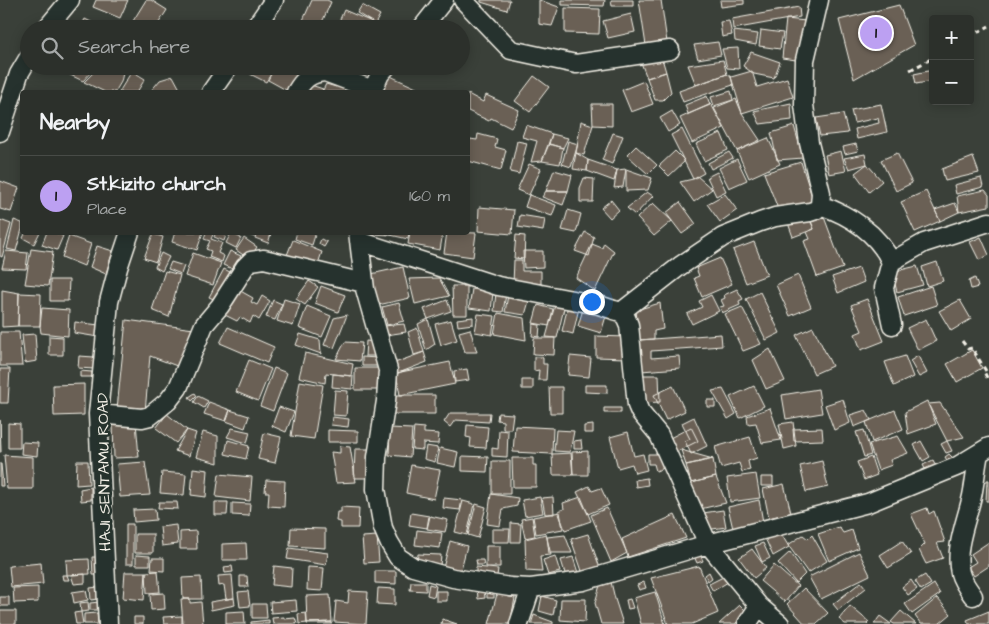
<!DOCTYPE html>
<meta charset="utf-8">
<style>
body{margin:0;font-family:"Architects Daughter",sans-serif;background:#343833;color:#f1f3f6}
.controls{position:absolute;right:15px;top:15px;display:grid;overflow:hidden;border-radius:5px;box-shadow:0 2px 12px #0003}
.controls button{width:45px;height:45px;display:grid;place-items:center;padding:0;border:0;border-bottom:1px solid #484b47;background:#2c302b;color:#f1f3f6;font:25px sans-serif}
.you{position:absolute;left:591px;top:301px;width:18px;height:18px;margin:-12px;border:4px solid #fff;border-radius:50%;background:#1a73e8;box-shadow:0 0 0 8px #1a73e833}
.badge{display:grid;place-items:center;width:32px;height:32px;border-radius:50%;background:#bca0f2;color:#111;font-size:16px;font-weight:700}
.pin{position:absolute;translate:-50% -50%;border:2px solid #fff;box-shadow:0 1px 5px #0006}
.list{margin:0;padding:0;list-style:none}
h2{display:flex;justify-content:space-between;align-items:center;height:65px;margin:0;padding:0 20px;font-size:21px}
h2 small{font-size:16px;font-weight:400;color:#a6a9a9}
.list li{display:grid;grid-template-columns:32px 1fr auto;gap:15px;align-items:center;box-sizing:border-box;height:80px;padding:0 20px;border-top:1px solid #484b47}
.list b{display:block;font-size:19px;white-space:nowrap}
.list p{margin:0;font-size:16px;white-space:nowrap;color:#a6a9a9}
.list em{font-size:16px;font-style:normal;color:#a6a9a9}
.icon{flex:none;width:28px;height:28px;fill:none;stroke:currentColor;stroke-width:2;stroke-linecap:round;stroke-linejoin:round}
.map{position:relative;flex:none;width:989px;height:624px;overflow:hidden}
.search{position:absolute;background:#2c302b;box-shadow:0 2px 12px #0003;left:20px;top:20px;width:450px;height:55px;display:flex;align-items:center;gap:12px;box-sizing:border-box;padding:0 18px;border-radius:28px;color:#a6a9a9;font-size:19px}
.panel{position:absolute;background:#2c302b;box-shadow:0 2px 12px #0003;left:20px;top:90px;width:450px;height:145px;border-radius:5px}
.map>svg:first-child{display:block}
.building{fill:#6a6054;stroke:#f4f1e8}
.lines{fill:none;stroke-linecap:round;stroke-linejoin:round}
.minor-casing{stroke:#f4f1e8;stroke-width:21}
.path{stroke:#f4f1e8;stroke-width:3;stroke-dasharray:5 4;stroke-linecap:butt}
.minor{stroke:#26332d;stroke-width:18}
.labels{text-anchor:middle;stroke-width:5;stroke-linejoin:round;paint-order:stroke}
.street-label{font-size:16px;fill:#f4f1e8;stroke:#26332d}
</style>
<div class="map">
<svg width="989" height="624" viewBox="0 0 989 624">
<rect width="100%" height="100%" fill="#3a4039"/>
<filter id="ink" filterUnits="userSpaceOnUse"><feTurbulence type="fractalNoise" baseFrequency=".02" numOctaves="2"/><feDisplacementMap in="SourceGraphic" scale="10" xChannelSelector="R" yChannelSelector="G"/><feConvolveMatrix kernelMatrix="1 2 1 2 8 2 1 2 1" color-interpolation-filters="sRGB"/></filter>
<g filter="url(#ink)">
<path class="building" d="M96,0h32l-8,18 -27,-11z
M146,0h5l16,10 -12,19h-11l-11,-8z
M312,0h15l4,2 -12,27h-14l-5,-2z
M481,0h29l-3,10 -26,-8z
M539,0l20,7 -7,19 -13,-2z
M562,0h43l-1,6 -42,-1z
M611,0h22v6h-21z
M639,0h22l7,49 -21,3z
M720,0h24v4l-23,3z
M362,5l18,10 -5,9 -18,-11z
M899,5l15,40 -60,34 -15,-59z
M799,7l1,10 -67,12 -1,-10z
M565,8l35,1 -1,25 -34,-1z
M344,10l28,12 -3,7h-24l-8,-3z
M631,14l4,18 -27,6 -5,-17z
M85,19l20,10h-25z
M786,19l20,2 -3,40 -21,-3z
M729,21l3,14 -10,2 -2,-15z
M761,30l22,3 -3,16 -21,-3z
M734,31l24,3 -2,11 -21,-4z
M718,42l3,13 -23,4 -4,-14z
M738,48l1,21 -12,-1 -5,-19z
M751,52l29,10 -6,16 -20,-4 -11,-8z
M661,55l5,17 -19,6 -7,-18z
M723,60l4,14 -31,11 -8,-20z
M52,66h19l-5,7z
M72,66h20v5l-9,10 -17,-8z
M96,66h13l14,7 -2,9 -6,10h-10l-21,-10 11,-11z
M254,66h17l-4,7 4,1 -5,8 -16,-8z
M275,66h13l10,5 -10,20 -20,-11z
M330,66h27l-4,10z
M933,70v11l-17,3 -2,-10z
M132,71l13,8 -8,13h-18z
M752,71l5,16 30,-9 6,19 -51,16 -11,-36z
M666,72l5,20 -8,8h-8l-8,-22z
M386,74l39,18h-42l-4,-1z
M727,74l4,3 2,8 -50,17 -4,-11z
M173,76l7,13 8,3h-38l10,-12z
M534,76l15,11 -19,25 -15,-11z
M644,81l9,23 -22,8 -9,-22z
M338,82l18,7 -1,3h-33l4,-8 10,3z
M311,85l12,4 -2,3h-14z
M731,91l2,9 -19,6 -3,-9z
M468,94l15,8 3,-7 33,15 -8,18 -20,-10 -2,3 -21,-10z
M707,96l3,9 -22,9 -3,-9z
M736,99l6,14 18,27 -23,11 -23,-43z
M791,103l1,17 -32,4 -6,-13z
M592,104h20v22l-19,-1z
M711,104l13,24 -32,15 -12,-25z
M881,104l6,28 -30,7 -2,-10 24,-6 -1,-5 -24,5 -3,-13z
M672,111l8,14 -12,7 -8,-14z
M843,114l5,19 -28,3 -4,-18z
M581,121l12,4 -9,30 -8,-2z
M526,125l26,9 -10,27 -11,1 6,-21 -15,-4z
M794,126l9,32 -26,2 -6,-27z
M682,129l22,44 -11,6 -22,-44z
M613,133l10,3 -11,28 -10,-4z
M721,133l7,17 -24,11 -8,-17z
M478,134l19,5 -2,8 11,3 -5,20 -33,-9v-11l2,-11 7,1z
M552,134l16,4 -5,10 -14,-4z
M768,138l12,26 -31,14 -12,-27z
M517,141l10,2 -8,31 -9,-2z
M568,141l10,3 -7,23 -9,-3z
M549,144l14,4 -3,16 -18,-3z
M856,144l2,7 -13,3 -2,-7z
M636,146l21,19 -9,9 -21,-19z
M675,151l10,10 -16,15 -10,-10z
M841,151l5,20 -17,3 -4,-19z
M729,152l4,6 -22,11 -3,-6z
M576,153l12,7 -1,11 -14,-2z
M897,153l15,30 -16,8 -15,-31z
M865,154l2,10 -18,5 -5,-11z
M973,157l6,16 -34,8 -3,-12z
M737,159l10,21 -18,8 -10,-20z
M588,160l29,10 -3,11 -27,-10z
M801,162l14,44 -35,8 -16,-41z
M529,164l12,5 -12,26 -12,-5z
M867,164l15,17 -13,11 -14,-19z
M626,169l-3,18 -9,1 3,-18z
M626,169l26,9 -4,12 -22,1z
M554,170l18,5 -4,16h-22z
M717,172l9,19 -10,5 -9,-19z
M697,176l15,13 -18,13 -14,-20 13,-3z
M584,178l10,1 -1,23h-13v-14z
M981,178l2,9 -27,7 -2,-9z
M0,181l19,7 -8,24 -11,-3z
M985,190l4,5v11l-30,6 -2,-16z
M546,191h22l-5,14 -21,-8z
M926,191l14,30 -25,11 -14,-30z
M647,192l6,4 -18,19 -8,-7z
M725,194l12,16 -17,12 -13,-18z
M529,195l27,10 -4,11 -27,-9z
M611,200l8,10 -9,8 -9,-10z
M680,202l16,22 -14,10 -16,-21z
M653,203l19,18 -18,15 -17,-18z
M955,203l4,9 -19,9 -5,-11z
M479,207l35,3 -2,24 -34,-3z
M568,210l13,4 -5,19 -14,-3z
M520,215l25,4 -2,12 -25,-4z
M809,216l5,13 -21,8 -5,-14z
M824,217l19,51 -26,9 -13,-36 6,-2 -3,-7 7,-3 -3,-7z
M0,220l11,4 -9,33 -2,-1z
M14,220l8,3v6l-6,22 -9,-2z
M26,232h14l-6,12 -11,-6z
M47,232h6l10,4 -6,14 -15,-5z
M175,232h28l-6,18 -25,-8z
M206,232h8l-3,7 11,4 -4,10 6,3 -2,6 -13,-5 2,-6 -5,-2 4,-8 -6,-2z
M216,232h11l-3,9 -10,-4z
M241,232h14l-1,5z
M257,232l14,2 -3,9 -13,-5z
M297,232h19l-4,13 -17,-6z
M369,232h23v3l-23,-1z
M387,232h22l-1,7 -22,-5z
M410,232h33l-3,18 -32,-6z
M447,232l29,1 -3,24 -29,-4z
M585,232l9,5 -5,19 -14,-5z
M231,233l10,5 -5,10 -10,-5z
M153,234l10,3 -7,25 -12,-4z
M516,235l9,1 -1,23 -10,-1z
M69,236l22,8 -7,22 -22,-9z
M981,237l8,18 -10,5 -9,-18z
M244,238l13,9 -8,12 -13,-9z
M321,239l6,3 -3,5 -5,-3z
M293,240l29,12 -5,15 -30,-12z
M754,242l13,33 -21,8 -13,-33z
M604,243l10,8 -19,40 -19,-13 16,-34 10,4z
M97,246l16,5 -7,23 -16,-7z
M31,249l22,3 -5,34 -23,-2z
M6,251l22,2 -2,16 -24,-1z
M230,251l11,5 -6,14 -12,-5z
M523,251h20v16l-19,1z
M161,253l8,4 -7,14 -7,-4z
M193,253l28,10 -8,22 -28,-9z
M720,258l12,26 -30,13 -8,-19 5,-2 -3,-8z
M514,260h8v11h19v13h-28z
M171,262l13,4 -3,8 -13,-5z
M937,262l6,19 -16,5 -5,-19z
M917,266l6,19 -26,7 -5,-20z
M403,267l7,31 -32,7 -7,-31z
M859,268l5,14 -26,11 -6,-16z
M224,269l8,4 -14,28 -9,-4z
M165,271l15,4 -11,42 -17,-7z
M798,275l13,32 -21,9 -14,-31z
M439,278l10,18 -34,8 -6,-25z
M975,278l3,9 -7,2 -2,-8z
M50,280h19l-1,21h-18z
M309,281l9,6 -13,18 -9,-6z
M321,286l24,9 -7,17 -23,-9z
M452,286h15v29h-14z
M931,286l6,19 -33,11 -6,-19z
M237,289l16,9 -2,4 6,3 5,-9 8,5 -11,19 -6,-4 -3,7 -10,-6 -3,4 -14,-7z
M472,289l21,3 -2,19 -22,-3z
M737,289l6,10 -4,2 1,4 -18,8 -2,-6 4,-1 -3,-6 4,-2 -1,-3z
M2,290l17,3 -1,33 -16,1z
M760,292l20,41 -14,7 -20,-41z
M19,293l22,1 -1,32h-22z
M496,293l10,1 -3,18 -9,-1z
M508,295l21,6 -4,14 -20,-3z
M711,295l8,16 -27,13 -5,-10 15,-7 -3,-6z
M284,299l16,5 -7,22 -16,-5z
M867,299l17,42 -23,9 -6,-16 7,-3 -11,-26z
M273,300l9,4 -7,16 -9,-3z
M447,300l4,11 -23,8 -4,-10z
M960,300l11,19 -20,12 -12,-20z
M399,303l5,18 -17,4 -5,-18z
M660,303l3,26 -9,2v8l-15,1 -3,-30z
M538,305l15,4 -4,17 -16,-3z
M555,305l9,3 -7,30 -11,-1z
M568,305l11,3 -6,26 -11,-3z
M307,306l24,10 -9,21 -23,-9z
M742,307l19,37 -18,7 -18,-37z
M42,308l27,2 -1,26 -27,-3 -1,-7z
M583,309l23,7 -5,17 -23,-7z
M498,313l26,5 2,22 -32,-6z
M478,314l17,2 -3,19 -17,-3z
M347,315l-13,33 -10,-3 10,-27z
M473,317v7l-15,2 -1,-7z
M428,319l7,25 -9,6 -8,-26z
M926,319l10,22 -18,9 -11,-22z
M126,320l68,9 -17,37 -27,-10 -5,56 -28,-3z
M451,320l6,20 -16,5 -6,-21z
M75,322l24,3 -1,12 -24,-4z
M404,324l2,8 -20,3 -2,-9z
M533,324l7,1 -1,12 -7,-1z
M228,327l46,20 -7,16 -47,-20z
M813,327l19,39 -18,8 -18,-39z
M417,328l7,24 -10,3 -6,-23z
M470,329l7,23h-12l-6,-20z
M0,332h19l3,34h-22z
M35,334l2,27 -12,2 -3,-28z
M300,334l20,6 1,14 -25,-9z
M721,334l1,12 -71,5v7l28,-2 1,12 -39,3 -2,-31z
M49,336l14,1v18h-14z
M596,336l30,1 -1,21 -29,-1z
M534,338h21l-1,17 -21,-1z
M366,341l10,1 -1,14h-10z
M345,342l17,1 -2,18 -24,-2z
M770,349l15,32 -19,8 -13,-29z
M972,350l10,18 -25,14 -10,-18z
M424,352l3,10 -31,12 -4,-10z
M305,353l48,11 -2,12 -25,-3 -1,10 -26,-6z
M79,356l15,1v12l-16,-1z
M570,356l21,2 -2,19 -21,-2z
M905,356l8,21 -19,9 -9,-24z
M918,356l9,17 -8,4 -9,-16z
M362,357l16,1v8h-16z
M534,357h9v7h4l-1,16h-8l1,-10 -5,1z
M249,360l22,9 -13,32 -22,-9z
M450,362l5,22 -55,11 -4,-22z
M274,368l13,5 -14,38 -13,-5z
M355,368h28v22h-28z
M0,369h10l-2,34h-8z
M467,369l2,11 -14,2 -1,-11z
M80,371l12,1v5h-12z
M333,374l20,2 -1,13 -20,-2z
M642,375h17l1,27 -18,1z
M522,380h11v9h-11z
M300,381l23,4 -9,54 -23,-3z
M84,384v31l-30,1 -1,-31z
M585,385h22v8l-22,-1z
M673,386l12,25 -19,9 -12,-25z
M754,386l10,20 -24,12 -10,-21z
M549,387h13v26h-12z
M723,389l13,25 -8,5 -16,-28z
M818,389l4,24 -36,6 -4,-24z
M335,390l13,1 -2,25 -13,-1z
M195,393l2,3 -5,5 -3,-4z
M392,395h43v19h-43z
M198,396l10,5 -4,7 -10,-6z
M843,399l7,24 -16,7 -9,-25z
M707,400h8v7h-8z
M927,401l9,23 -28,10 -3,-22z
M209,402l21,8 -4,11 -22,-7z
M940,403l24,34 -17,4 -19,-37z
M279,407l15,5 -8,20 -14,-6z
M604,408h17v5h-17z
M770,408l11,32 -19,3 -6,-20 -8,1 -1,-8z
M230,410l19,6 -4,12 -19,-7z
M866,410l5,10 -17,7 -4,-12z
M895,410l8,19 -31,13 -6,-20z
M450,413h40l-1,9 -34,-2 -5,7 -6,-5z
M498,413l15,1 -2,15h-8v-8l-6,-1z
M167,414l20,16 -11,13 -20,-15z
M332,417l17,2 -1,8 -17,-2z
M694,417l13,29 -16,8 -6,-13 5,-2 -8,-16z
M0,420l1,32h-1z
M136,422l3,35 -25,1 -1,-35z
M793,422l3,24 -12,3 -5,-25z
M8,423l12,1v24h-12z
M467,425l21,2 -2,21 -16,-1 1,-9 -5,-1z
M593,425v8h-9v-7z
M515,426l38,2 -1,26 -39,-2z
M414,427l10,1v5l15,1 -1,10 -15,-1v7l-11,-1z
M691,427l7,14 -24,12 -6,-14z
M232,428l18,4 -3,11 -20,-6z
M390,428l22,1 -2,28 -21,-2z
M822,428l1,12 -29,1 -1,-12z
M187,430l9,3 -7,23 -14,-5z
M328,430l30,1v11h-30z
M499,430l9,1 -1,26 -15,-1v-8l6,1z
M556,430l18,1 -4,21 -16,-1z
M864,430l7,25 -7,2 -8,-25z
M203,432l15,4v27l-22,-6z
M628,432l6,24 9,-2 4,16 -12,3 -3,-9 -14,4 -8,-31z
M264,433l17,4 -6,26 -17,-4z
M898,436l10,17 -18,7 2,5 -14,5 -9,-26z
M750,437l7,21 -9,3 2,9 -8,2 -3,-9 -18,5 -6,-21z
M228,440l21,6 -3,13 -21,-5z
M581,440l1,9h-8v-8z
M921,441l9,16 -7,4 -9,-16z
M947,441l5,10 -6,2 -5,-9z
M22,442l16,1 -1,13 -16,-2z
M340,446l10,1 6,35 -20,1 -5,-31 9,1z
M426,446l12,2 -3,14 -11,-3z
M440,448l18,4 -3,15 -18,-4z
M355,449h14v29h-15z
M681,450l32,9 -27,6z
M588,451v24h-15l-1,-23z
M571,453l2,22h-20l-1,-21z
M648,454h12l4,14 -8,3 -2,-7h-6z
M949,454l4,4 -5,4 -3,-5z
M4,455l29,2v32h-26z
M462,456l26,1 -1,15 -25,-1z
M871,457l6,18 -13,5 -7,-18z
M512,458h21v7h3v22h-23z
M713,459l3,18 -25,6 -5,-18z
M933,460l4,8 -10,5 -4,-8z
M77,461h11l1,23 -13,1z
M492,461h18v33h-18z
M822,461l6,26 -22,5 -6,-26z
M145,462l5,33 -30,2 -3,-33z
M0,464h1l2,22h-3z
M411,465l29,5 -6,29 -28,-6z
M193,468l15,2 -2,27 -15,-2z
M162,472l24,2 -2,21 -24,-2z
M219,474l33,3 -2,24 -34,-4z
M756,474l4,24 -30,4 -3,-24z
M716,477l10,26 -26,6 -9,-26z
M761,477h12v9h-12z
M647,478l1,7 -12,2 -1,-7z
M266,480l19,1 -1,26 -16,-1 1,-14h-4z
M987,480h2v21h-3z
M784,484l7,29 -22,5 -6,-29z
M589,486l3,5 9,-3 8,17 -21,9 -11,-22z
M91,487v13l-10,1 -1,-12z
M491,494l27,4 -1,8 -14,3 -3,17 -13,-2z
M540,497l3,16 -18,3 -3,-16z
M553,497l1,17h-9l-3,-16z
M581,497l10,24 -26,9 -7,-19 6,-2 -1,-6z
M444,498l18,2 -2,10 -17,-2z
M759,500l4,22 -30,7 -5,-22z
M463,501l11,3 -7,31 -12,-3z
M159,502h18l1,7 -20,-1z
M215,502h13l-1,13h-12z
M232,503l18,1 -1,12 -17,-1z
M476,504l10,3 -8,31 -10,-3z
M341,507l18,1 -1,20h-17v-6l-5,-1 1,-9h4z
M607,508l20,45 -16,9 -20,-47z
M927,508l2,6 5,-3 11,31 -8,1 6,15 -17,6 -7,-14 6,-6 -14,-30z
M155,509l1,11 -22,2 -1,-12z
M723,510l3,17 -20,3 -3,-17z
M560,512l3,17 -27,5 -3,-17z
M411,513l18,3 -2,12 -18,-3z
M675,515l11,23 -58,19 -6,-18z
M430,516l18,4 -3,12 -18,-3z
M532,517l3,19 -10,2 -4,-19z
M511,523l10,1 -1,18h-9z
M126,524h7v40h-7z
M176,525l2,19 -16,2 -2,-19z
M839,527l4,6 9,-3 6,18 -29,13 -11,-27z
M291,528l34,1v19l-35,-2z
M492,529h18l-1,13h-17z
M417,530l25,3 -2,15 -25,-3z
M196,531l1,18h-17v-17z
M780,532l9,15 -16,9 -8,-18z
M135,534h18v19h-18z
M546,534l5,21 -11,1 2,16 -16,-1 -1,-32z
M588,534l12,34 -17,6 -12,-35z
M565,535l7,18h-23l-2,-16z
M803,535l5,4 4,-4 15,26 -19,12 -20,-28z
M377,536l2,26 -15,1 -2,-26z
M450,541l17,5 -7,27 -17,-5z
M902,541l9,13 -23,14 -8,-13z
M989,542v24l-15,10 -6,-9 8,-5 -5,-8z
M246,543l1,17h-25v-16z
M763,543l7,15 -8,4 -7,-16z
M486,546h14v21h-14z
M289,548l39,5 -2,12 -39,-6z
M752,549l14,19 -12,10 -15,-20z
M699,552l4,9 -6,2 -4,-9z
M790,552l15,22 -9,9 -18,-20z
M859,552l11,23 -49,24 -12,-22z
M418,554l23,1 -1,11 -23,-1z
M136,555l14,1v9h-14z
M555,556l5,16 -12,3 -5,-15z
M92,557h8l1,18h-8z
M573,557l6,19 -12,4 -6,-20z
M152,558h12v13l-13,-1z
M89,559l1,15 -23,1 -1,-15z
M476,560h7l1,5h-7z
M41,563l2,21 -32,3 -2,-21z
M774,565l24,21 -13,16 -25,-21z
M232,566l1,6 -8,1 -1,-6z
M274,566l18,2 -1,19 -19,-2z
M699,566l19,47 -26,11h-24l-17,-46z
M308,567l16,1 -2,23 -15,-1z
M476,567l22,2 -1,7 -21,-1z
M158,571l2,21 -13,1 -1,-21z
M375,571h21v13l-21,-1z
M125,572h21l-2,28 -21,-2z
M709,572l3,6 -4,3 -3,-6z
M85,574v9l-11,1 -3,-9z
M62,575h5l2,5h-6z
M232,575l2,23 -8,1 -2,-14 -5,1 -1,-10z
M925,575l6,9 -10,6 -6,-9z
M240,576h7l1,11h-8z
M725,576l3,6 -15,9 -4,-7z
M201,577l1,22h-19l-1,-21z
M911,580l6,9 -9,6 -6,-8z
M411,582h15v9l-16,-1z
M611,582l4,17 8,25h-22l-6,-21 5,-18z
M644,582l2,6 -7,2 -2,-5z
M861,582l5,6 -28,22 -5,-6z
M429,584l7,2 -2,11 -7,-2z
M934,584l6,10 -28,20 -7,-10z
M38,587v15l-24,1 -1,-15z
M98,587l1,12 -8,1 -1,-12z
M378,588l17,1v16l-18,-1z
M477,588h7l1,10 -7,1z
M804,588l24,25 -12,11h-11l-18,-20z
M86,590l2,10 -14,3 -2,-11z
M248,591l2,15 -10,1 -2,-15z
M349,591l19,1 -2,32 -32,-2 2,-21 12,2z
M436,591h11v10h-11z
M487,592h7v6h-7z
M655,592l10,32h-24l-7,-26z
M164,593l1,16 -14,1 -1,-16z
M497,594l18,4 -5,26h-21z
M330,595l2,27 -25,1 -1,-27z
M542,596l14,4 -3,15 -14,-4z
M0,597h9v9h-9z
M234,598l1,7 -24,5 -1,-8z
M937,598l14,16 -12,10h-18l-6,-8z
M181,599h9v4l11,-1 2,22h-20z
M561,599h25l-1,23 -25,-2z
M630,599l3,9 -5,1 -2,-9z
M296,600l1,11 -26,2 -1,-11z
M88,602l1,9 -8,1 -1,-9z
M99,602v8h-9v-7z
M252,604h14l1,14h-15z
M740,605l8,8 -13,11h-16z
M850,606l19,16 -2,2h-22l-6,-5z
M0,611h16v13h-16z
M244,611l1,13h-19v-12z
M901,611l15,13h-22l-3,-2z
M989,611v13h-20l-2,-4z
M81,612l2,12h-7l-2,-11z
M97,613l1,11h-14v-10z
M306,613l1,10 -8,1 -1,-10z
M534,615l19,7v2h-22z
M182,616v8h-18l-1,-7z
M880,616l11,8h-17z
M134,617h9v7h-9z
M284,617v2l11,-1 2,6h-24l-1,-6z
M442,619l15,5h-16z
M269,620v4h-18v-2z
M332,622v2h-25v-1z"/>
<g class="lines">
<defs>
<path id="minor" d="M463,0l48,50 65,14 94,-14
M46,29l24,-29
M254,29l20,-29
M421,29l23,-29
M211,92l18,-26
M296,92c7,-12 14,-19 29,-20l48,18
M372,92l8,-18 7,-8
M0,132l19,-58 10,-17
M820,205c29,10 58,28 71,57
M358,232l7,57 23,81 -2,31 -9,56 -1,32 7,39 6,14 9,15 15,10 40,11 57,9 21,1 52,-7 125,-37 160,-41 88,-36 33,-20
M359,241l139,45 101,19 15,5 7,2 5,6 3,7 8,80 3,7 19,23 49,109 51,62 21,18
M621,312l59,-46 43,-29 37,-15 15,-5 35,-5 6,-2 4,-5 1,-12 -12,-50 -5,-38 1,-45 14,-60
M892,325l-8,-37 7,-26 33,-19 65,-21
M98,414l44,4 8,-2 18,-15 10,-13 26,-63 16,-19 25,-39 6,-6 13,-2 100,24
M973,596c-5,-7 -11,-15 -13,-23 -6,-25 7,-53 12,-77 3,-14 4,-29 7,-43
M108,624l-10,-210 11,-112 9,-34 12,-36
M519,624l12,-36
M747,624l12,-18"/>
</defs>
<use href="#minor" class="minor-casing"/>
<path class="path" d="M970,37l19,-11
M910,70l23,-12
M962,341l6,8 4,-1 14,23 -2,1 5,9"/>
<use href="#minor" class="minor"/>
</g>
</g>
<g class="labels">
<g class="street-label">
<text transform="translate(103 472) rotate(-91)" y="6">HAJI SENTAMU ROAD</text>
</g>
</g>
</svg>
<div class="controls">
<button>+</button>
<button>−</button>
</div>
<div class="you"></div>
<div class="pin badge" style="left:876px;top:33px">1</div>
<div class="search"><svg class="icon" aria-label="search" viewBox="0 0 24 24"><circle cx="10" cy="10" r="6"/><path d="M15 15l6 6"/></svg>Search here</div>
<section class="panel">
<h2>Nearby<small></small></h2>
<ul class="list">
<li><span class="badge">1</span><div><b>St.kizito church</b><p>Place</p></div><em>160 m</em></li>
</ul>
</section>
</div>
